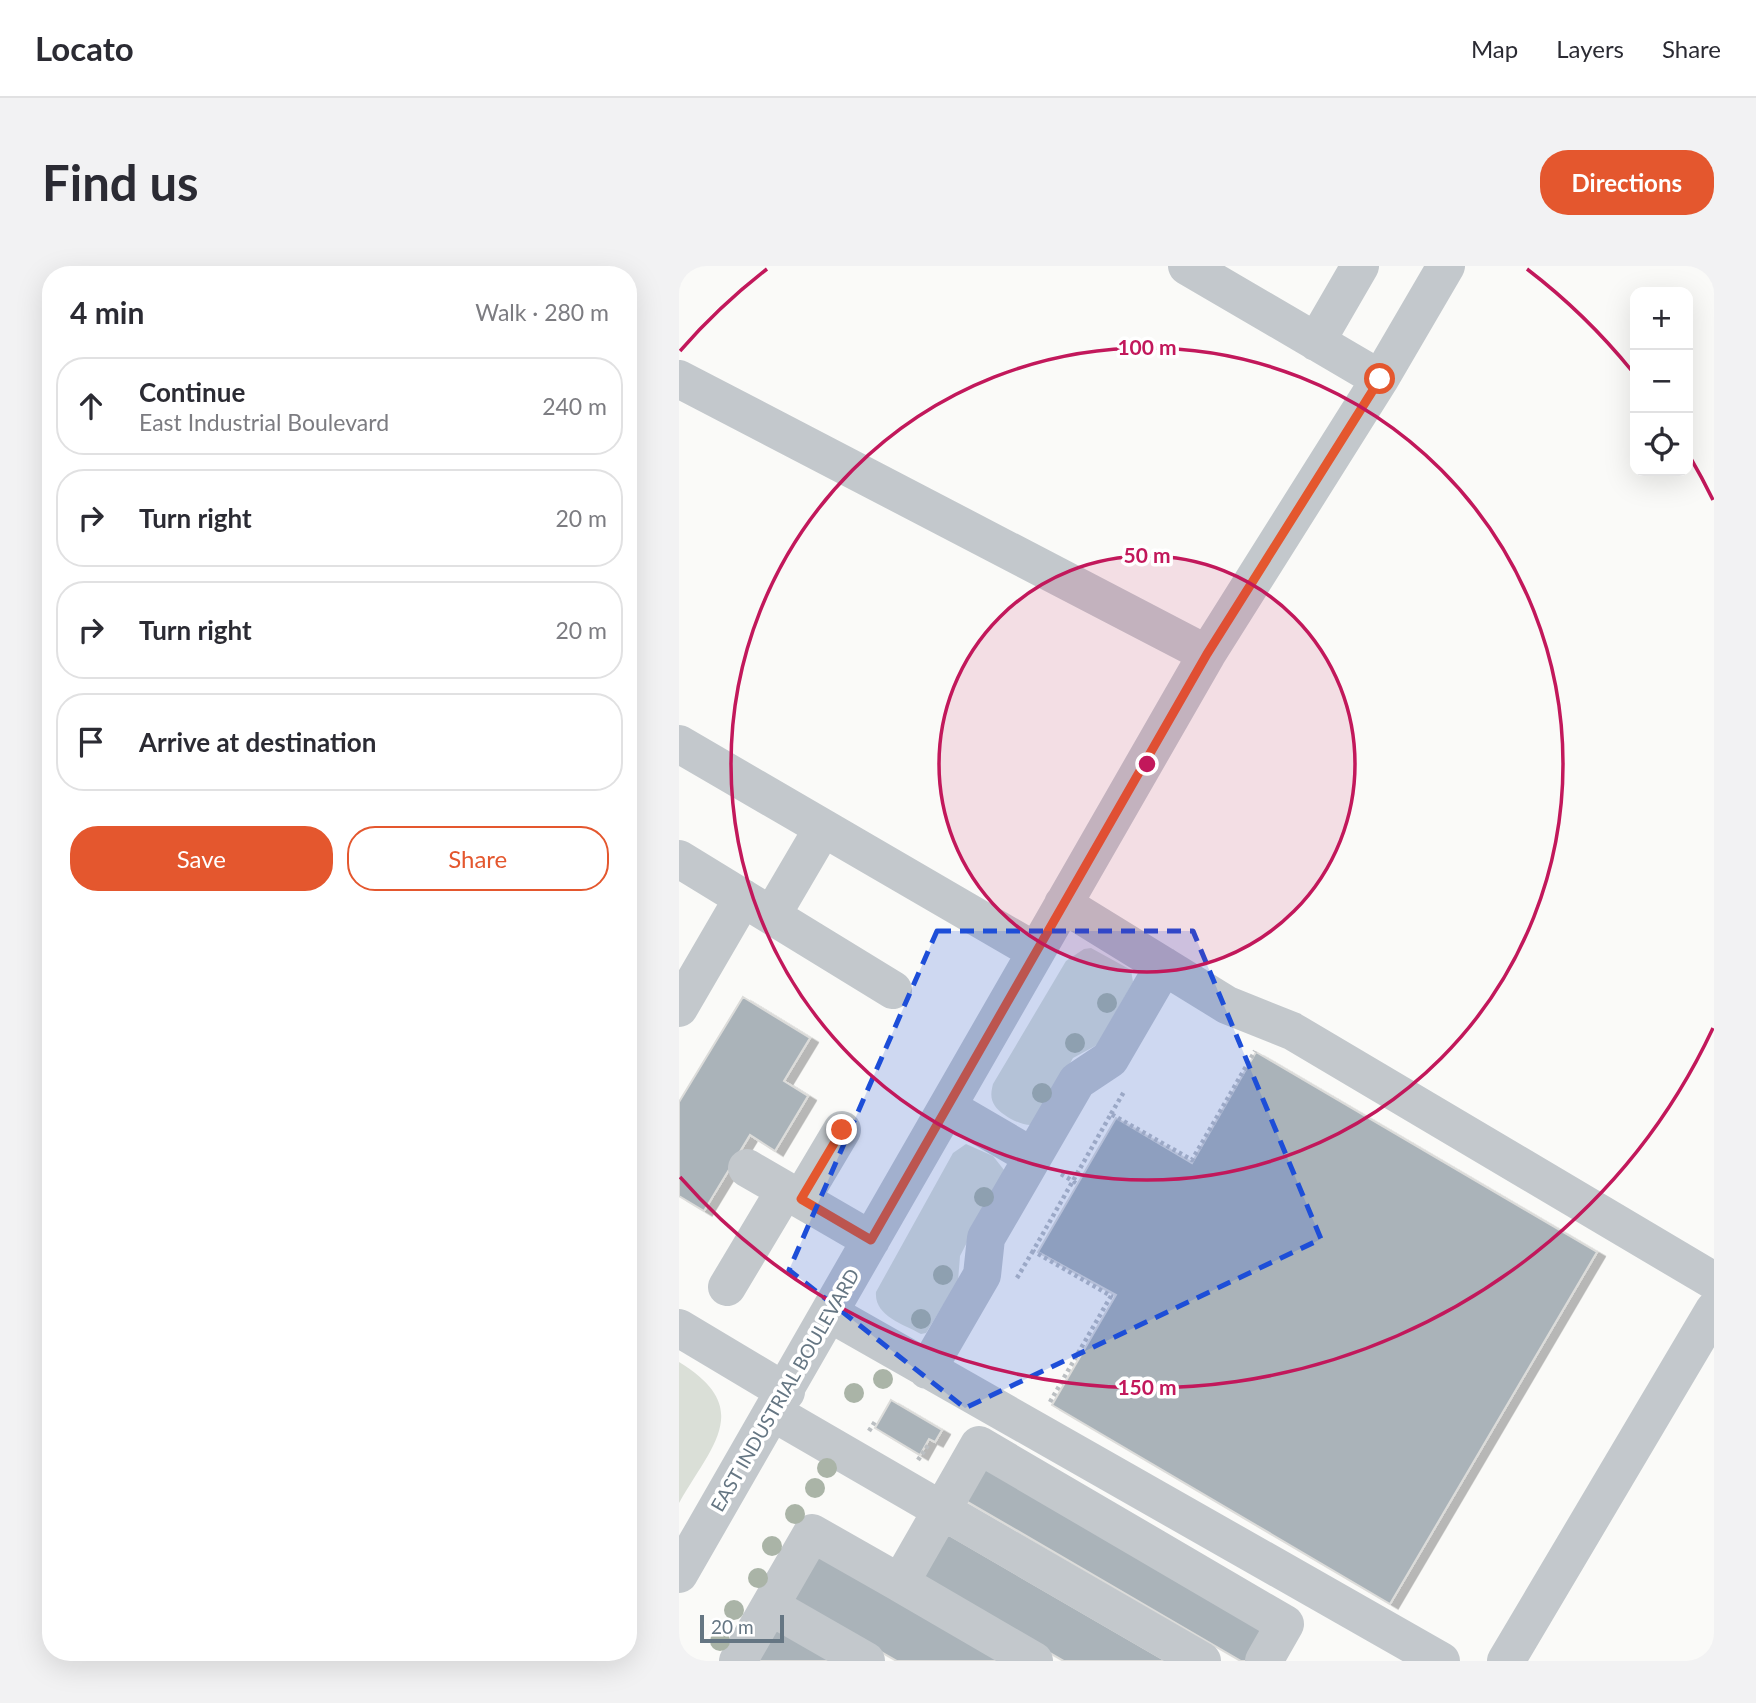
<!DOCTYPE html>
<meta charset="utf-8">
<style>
body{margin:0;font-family:Lato,sans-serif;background:#f2f2f3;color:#2b2b33}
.controls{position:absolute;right:21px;top:21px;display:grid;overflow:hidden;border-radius:14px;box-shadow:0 7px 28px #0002}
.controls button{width:63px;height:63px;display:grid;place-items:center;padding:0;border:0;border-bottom:2px solid #e1e1e2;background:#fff;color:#2b2b33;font:35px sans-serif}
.scale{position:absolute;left:21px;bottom:18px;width:84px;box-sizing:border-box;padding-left:7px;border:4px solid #657683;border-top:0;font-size:19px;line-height:24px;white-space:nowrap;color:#657683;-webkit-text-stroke:5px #fff;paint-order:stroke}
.stop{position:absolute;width:21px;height:21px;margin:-16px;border:5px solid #e4572e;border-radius:50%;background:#fff}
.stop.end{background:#e4572e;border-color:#fff;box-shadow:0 2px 7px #0008}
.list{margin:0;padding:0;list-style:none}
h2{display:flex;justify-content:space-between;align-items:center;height:91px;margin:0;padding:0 28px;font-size:30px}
h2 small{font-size:23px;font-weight:400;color:#7c7c81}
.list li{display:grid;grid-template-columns:46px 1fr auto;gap:21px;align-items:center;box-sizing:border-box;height:98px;margin:0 14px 14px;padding:0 14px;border:2px solid #e1e1e2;border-radius:28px}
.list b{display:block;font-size:26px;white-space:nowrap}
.list p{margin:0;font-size:23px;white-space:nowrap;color:#7c7c81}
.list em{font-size:23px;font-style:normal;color:#7c7c81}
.actions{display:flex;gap:14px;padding:21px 28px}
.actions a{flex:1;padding:16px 0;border:2px solid #e4572e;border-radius:28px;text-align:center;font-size:24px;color:#e4572e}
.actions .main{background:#e4572e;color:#fff}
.icon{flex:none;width:38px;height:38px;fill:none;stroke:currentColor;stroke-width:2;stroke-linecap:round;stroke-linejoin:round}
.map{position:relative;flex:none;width:1035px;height:1395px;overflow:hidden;border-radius:28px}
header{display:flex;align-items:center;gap:42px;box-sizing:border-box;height:98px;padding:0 35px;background:#fff;border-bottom:2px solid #e1e1e2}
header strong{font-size:33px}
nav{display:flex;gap:38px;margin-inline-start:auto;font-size:24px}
.intro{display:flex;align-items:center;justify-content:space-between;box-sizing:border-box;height:168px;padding:0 42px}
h1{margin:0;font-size:49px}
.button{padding:18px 32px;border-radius:28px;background:#e4572e;color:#fff;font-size:24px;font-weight:700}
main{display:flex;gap:42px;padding:0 42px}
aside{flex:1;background:#fff;border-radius:28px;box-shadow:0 7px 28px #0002}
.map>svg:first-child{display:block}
.green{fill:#dadfd7}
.building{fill:#aab3b9;stroke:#dcdcda;stroke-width:2;filter:url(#shadow)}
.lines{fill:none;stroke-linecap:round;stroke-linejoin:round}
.path{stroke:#bbbfc2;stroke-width:4.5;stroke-dasharray:3.5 3.5;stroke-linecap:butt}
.minor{stroke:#c3c8cc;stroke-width:38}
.tree{fill:#aab4a7}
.route{stroke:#e4572e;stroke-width:9}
.marked{fill:#1d4ed8;fill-opacity:0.2;stroke:#1d4ed8;stroke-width:5;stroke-dasharray:14 9;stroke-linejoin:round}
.ring{fill:none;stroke:#c2185b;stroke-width:3.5}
.labels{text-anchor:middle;stroke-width:7;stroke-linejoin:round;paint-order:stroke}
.street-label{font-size:19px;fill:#657683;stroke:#fff}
.centre{fill:#c2185b;stroke:#fff;stroke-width:3.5}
.ring-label{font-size:21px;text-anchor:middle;font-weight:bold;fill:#c2185b;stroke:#fff;stroke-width:7;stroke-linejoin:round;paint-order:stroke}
</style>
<header>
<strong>Locato</strong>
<nav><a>Map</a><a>Layers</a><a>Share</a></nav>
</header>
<div class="intro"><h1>Find us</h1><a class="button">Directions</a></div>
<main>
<aside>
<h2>4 min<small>Walk · 280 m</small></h2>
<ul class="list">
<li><svg class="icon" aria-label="ahead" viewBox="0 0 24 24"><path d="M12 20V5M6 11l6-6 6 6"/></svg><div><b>Continue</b><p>East Industrial Boulevard</p></div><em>240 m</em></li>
<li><svg class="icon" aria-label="right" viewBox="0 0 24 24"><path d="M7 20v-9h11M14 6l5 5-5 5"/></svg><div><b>Turn right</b></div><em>20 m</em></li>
<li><svg class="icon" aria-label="right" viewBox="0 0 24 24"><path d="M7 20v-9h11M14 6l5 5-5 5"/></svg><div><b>Turn right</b></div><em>20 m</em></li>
<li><svg class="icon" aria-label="arrive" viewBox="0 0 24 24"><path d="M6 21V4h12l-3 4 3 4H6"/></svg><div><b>Arrive at destination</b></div></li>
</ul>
<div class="actions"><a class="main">Save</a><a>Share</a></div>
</aside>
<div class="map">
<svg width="1035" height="1395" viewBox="0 0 1035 1395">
<defs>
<filter id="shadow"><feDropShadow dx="8" dy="4.5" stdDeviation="0" flood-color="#0004"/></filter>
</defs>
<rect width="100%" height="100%" fill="#fafaf8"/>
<path class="green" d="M412,682l40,22 2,12 -36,63 -24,13 -37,66c-10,5 -34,-8 -41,-18 -5,-7 -4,-14 -2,-22l73,-123 18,-12z
M287,878l27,12 11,14 -44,86 -2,25 -32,52 -5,1c-18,-10 -47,-18 -45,-42l77,-139z
M0,1096c75,46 34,82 0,141z"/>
<path class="building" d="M64,731l67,41 -26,43 24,15 -33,55 -25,-16 -46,76 -25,-15v-94z
M577,786l341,200 -207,352 -338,-199 64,-110 -78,-43 78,-134 76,45z
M212,1134l51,30 -7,12 -6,-3 -9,16 -45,-27z
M302,1198l285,166 -18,31h-7l-280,-163z
M263,1265l224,130h-102l-148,-85z
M136,1288l185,107h-103l-108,-62z
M94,1360l60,35h-78z"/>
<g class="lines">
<path class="path" d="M432,848l14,-24
M382,908l17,10
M338,1012l16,-27
M371,1136l61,-106 -78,-45 78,-137 81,46 63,-109
M190,1165l7,-11
M239,1194l11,-16"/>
<path class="minor" d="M508,0l193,113
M637,76l44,-76
M0,113l528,275
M0,478l356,207
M0,593l214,131
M384,638l164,101 65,26 422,250
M93,649l51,-87
M0,742l64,-110
M268,841l86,50
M68,902l124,72
M122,933l41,-69
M48,1021l58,-97
M152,1048l610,347
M0,1062l107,64
M248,1104l55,-95 4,-37 91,-157 33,-22 54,-93
M95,1147l428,248
M0,1308l528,-920 173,-275 66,-113
M221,1317l134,78
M91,1340l96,55
M59,1395l74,-128 88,50 79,-138 306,179 -21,37
M827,1395l208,-351"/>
</g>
<g class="tree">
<circle cx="428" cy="737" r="10"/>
<circle cx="396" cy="777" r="10"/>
<circle cx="363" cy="827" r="10"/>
<circle cx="305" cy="931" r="10"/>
<circle cx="264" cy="1009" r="10"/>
<circle cx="242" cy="1053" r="10"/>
<circle cx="204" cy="1113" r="10"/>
<circle cx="175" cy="1127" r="10"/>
<circle cx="148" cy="1202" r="10"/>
<circle cx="136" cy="1222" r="10"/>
<circle cx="116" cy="1248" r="10"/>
<circle cx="93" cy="1280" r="10"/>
<circle cx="79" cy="1312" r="10"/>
<circle cx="55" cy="1344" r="10"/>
<circle cx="41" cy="1375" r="10"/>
</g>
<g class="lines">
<path class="route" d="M163,864l-41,69 70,41 336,-586 173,-275"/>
</g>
<path class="marked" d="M258,665h256l128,308 -356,169 -176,-138z"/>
<circle cx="468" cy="498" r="208" fill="#c2185b" fill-opacity=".12"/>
<g class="ring">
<circle cx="468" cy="498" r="208"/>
<circle cx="468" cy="498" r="416"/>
<path d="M1034 762A624 624 0 0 1 1 911M1 85A624 624 0 0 1 88 3M848 3A624 624 0 0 1 953 105M1011 191A624 624 0 0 1 1034 234"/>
</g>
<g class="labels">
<g class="street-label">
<text transform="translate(106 1124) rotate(-60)" y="7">EAST INDUSTRIAL BOULEVARD</text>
</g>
</g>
<circle cx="468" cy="498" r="10" class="centre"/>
<g class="ring-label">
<text x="468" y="89">100 m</text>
<text x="468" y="297">50 m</text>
<text x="468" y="1129">150 m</text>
</g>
</svg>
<div class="controls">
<button>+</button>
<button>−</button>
<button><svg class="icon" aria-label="locate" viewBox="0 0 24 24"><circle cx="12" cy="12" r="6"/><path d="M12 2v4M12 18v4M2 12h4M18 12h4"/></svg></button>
</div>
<div class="scale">20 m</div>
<div class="stop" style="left:701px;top:113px"></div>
<div class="stop end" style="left:163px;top:864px"></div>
</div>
</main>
